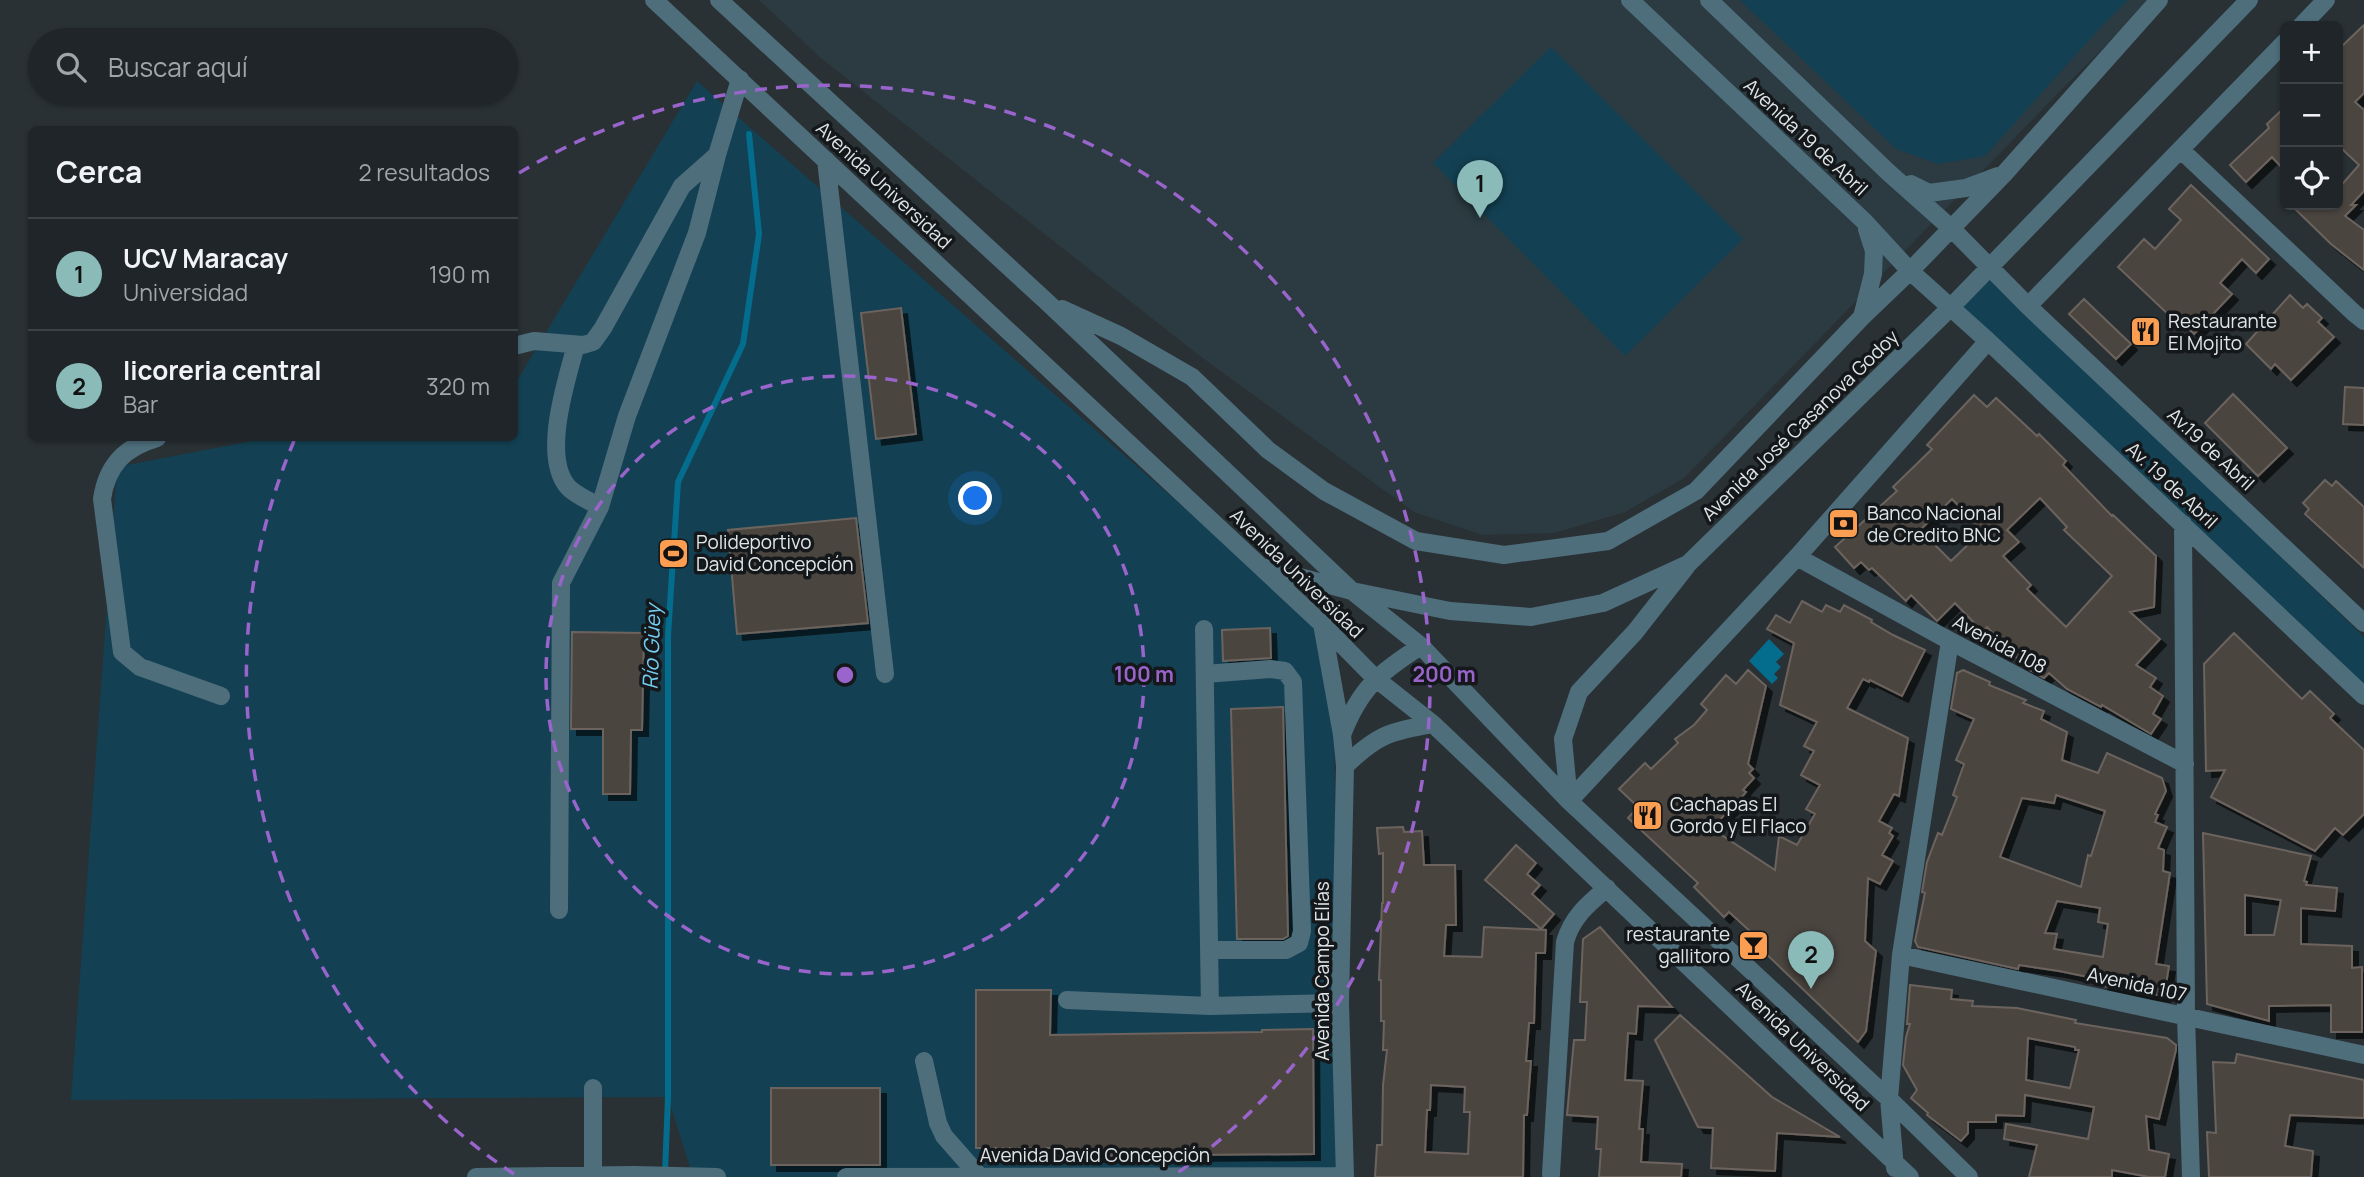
<!DOCTYPE html>
<html lang="es">
<meta charset="utf-8">
<style>
body{margin:0;font-family:Manrope,sans-serif;background:#272d30;color:#f1f3f6}
.controls{position:absolute;right:21px;top:21px;display:grid;overflow:hidden;border-radius:10px;box-shadow:0 2px 5px #0004}
.controls button{width:63px;height:63px;display:grid;place-items:center;padding:0;border:0;border-bottom:2px solid #3c4245;background:#1f2528;color:#f1f3f6;font:35px sans-serif}
.you{position:absolute;left:976px;top:499px;width:24px;height:24px;margin:-18px;border:5px solid #fff;border-radius:50%;background:#1a73e8;box-shadow:0 0 0 10px #1a73e833}
.badge{display:grid;place-items:center;width:46px;height:46px;border-radius:50%;background:#8bbbb9;color:#111;font-size:23px;font-weight:700}
.pin{position:absolute;translate:-50% -58px;filter:drop-shadow(0 2px 4px #0008)}
.pin::after{content:'';position:absolute;top:37px;width:24px;height:21px;background:inherit;clip-path:polygon(0 0,100% 0,50% 100%)}
.list{margin:0;padding:0;list-style:none}
h2{display:flex;justify-content:space-between;align-items:center;height:91px;margin:0;padding:0 28px;font-size:30px}
h2 small{font-size:23px;font-weight:400;color:#a1a5a8}
.list li{display:grid;grid-template-columns:46px 1fr auto;gap:21px;align-items:center;box-sizing:border-box;height:112px;padding:0 28px;border-top:2px solid #3c4245}
.list b{display:block;font-size:26px;white-space:nowrap}
.list p{margin:0;font-size:23px;white-space:nowrap;color:#a1a5a8}
.list em{font-size:23px;font-style:normal;color:#a1a5a8}
.icon{flex:none;width:38px;height:38px;fill:none;stroke:currentColor;stroke-width:2;stroke-linecap:round;stroke-linejoin:round}
.map{position:relative;flex:none;width:2364px;height:1177px;overflow:hidden}
.search{position:absolute;background:#1f2528;box-shadow:0 2px 5px #0004;left:28px;top:28px;width:490px;height:77px;display:flex;align-items:center;gap:18px;box-sizing:border-box;padding:0 24px;border-radius:38px;color:#a1a5a8;font-size:26px}
.panel{position:absolute;background:#1f2528;box-shadow:0 2px 5px #0004;left:28px;top:126px;width:490px;height:315px;border-radius:10px}
.map>svg:first-child{display:block}
.built{fill:#2b3b41}
.green{fill:#134153}
.water{fill:#046d8e}
.lines{fill:none;stroke-linecap:round;stroke-linejoin:round}
.stream{stroke:#046d8e;stroke-width:6}
.building{fill:#4b443f;stroke:#6c645e;stroke-width:2;fill-rule:evenodd;filter:url(#shadow)}
.minor{stroke:#4e6e7c;stroke-width:18}
.ring{fill:none;stroke:#9964cb;stroke-width:3.5;stroke-dasharray:12 9}
.labels{text-anchor:middle;stroke-width:7;stroke-linejoin:round;paint-order:stroke}
.street-label{font-size:19px;fill:#e0e6e8;stroke:#15181a}
.poi-label{font-size:19px;fill:#e0e6e8;stroke:#15181a;text-anchor:start}
.water-label{font-size:21px;font-style:italic;fill:#74cdf3;stroke:#15181a}
.centre{fill:#9964cb;stroke:#15181a;stroke-width:3.5}
.ring-label{font-size:21px;text-anchor:middle;font-weight:bold;fill:#9964cb;stroke:#15181a;stroke-width:7;stroke-linejoin:round;paint-order:stroke}
</style>
<div class="map">
<svg width="2364" height="1177" viewBox="0 0 2364 1177">
<defs>
<filter id="shadow"><feDropShadow dx="6" dy="6" stdDeviation="0" flood-color="#0009"/></filter>
</defs>
<rect width="100%" height="100%" fill="#293135"/>
<path class="built" d="M759,0h1393l-84,83 -384,395 -59,34 -71,21 -71,2 -69,-23 -218,-159 -374,-294z"/>
<path class="green" d="M1740,0h388l-29,29 -114,127 -47,8 -42,-15z
M1551,47l192,192 -118,117 -192,-193z
M697,81l636,557 6,539h-646l-25,-80 -597,3 46,-633 151,-29h246l1,-54z
M1989,277l375,360v52l-403,-382z"/>
<path class="water" d="M1769,639l15,15 -8,8 5,5 -7,7 4,4 -6,6 -23,-23z"/>
<g class="lines">
<path class="stream" d="M665,1173l3,-76v-462l10,-153 65,-138 16,-110 -10,-100"/>
</g>
<path class="building" d="M2364,25v68l-9,9 9,8v81l-13,14h5l-11,11 19,14v40l-33,-26 -40,-39h47v-16l21,-24 -21,-20v-95z
M2285,107v64l-13,-14 -26,25 -16,-17 39,-37 -2,-4z
M2191,185l78,74 -13,14 -14,-14 -22,24 12,11 -38,40 -21,-20 -2,3 -53,-50 26,-28 11,10 26,-29 -12,-11z
M2290,295l13,13 4,-4 15,14 -4,4 16,15 -43,43 -16,-16 -4,5 -25,-25z
M2084,299l47,45 -15,15 -47,-45z
M901,308l15,126 -40,5 -15,-126z
M2345,387l19,1v37l-21,-1z
M2233,394l54,54 -29,28 -53,-53z
M1974,395l13,12 9,-9 41,38 2,-2 27,27 -3,4 49,51 1,-1 43,41 -2,51 -24,5 30,27 -24,26 20,13 -6,9 13,9 -10,18 8,5 -10,15 -49,-29 -1,2 -34,-18 -18,-16 -5,5 -18,-10 -39,-41 -4,5 -28,-29 -18,18 -26,-26 -5,6 -34,-33 -3,2 -8,-8 -7,6 -19,-21 62,-56 -4,-4 39,-38 -5,-4zM2040,498l27,29 -3,3 48,46 -46,51 -39,-38 4,-4 -28,-29 16,-14 -12,-12zM1952,499l29,30 -3,3 1,2 -28,27 -31,-31z
M2325,480l7,6 4,-5 28,26v61l-59,-54 4,-5 -6,-6z
M856,518l12,105 -131,11 -9,-104z
M1802,601l20,11 4,-7 14,7 4,-7 28,15 -1,2 22,13 32,15 -23,46 -32,-16 -1,2 -6,-3 -16,29 61,30 -9,58 -5,-2 -15,27 13,7 -3,5 4,3 -11,19 11,6 -13,23 -12,-6 -3,63 11,10 -10,80 -8,11 -98,-94 4,-4 -35,-32 -5,5 -30,-30 4,-4 -70,-65 10,-11 -19,-18 26,-26 6,6 27,-26 -3,-4 19,-14 13,-15 -6,-6 25,-29 10,9 12,-14 18,16 -18,78 5,5 -4,4 5,5 -11,12 3,2 -9,11 -26,25 64,42 4,-34 18,9 18,-31 -9,-5 14,-24 -19,-10 13,-24 -10,-5 13,-24 -37,-17 14,-62 -27,-14 9,-14 14,8z
M1270,628l1,30 -48,3 -1,-31z
M572,632l72,1 -2,97h-11l-1,64h-27v-65h-32z
M2234,633l68,66 8,-8 24,23 -4,4 34,32v64l-21,21 -8,-7 -20,23 -104,-54 14,-27 -19,1 -2,-107z
M1963,670l27,12 -1,3 37,15 -3,3 21,8 -3,8 26,13 -5,28 36,13 9,-20 55,25 4,13 -11,23 3,1 -3,7 12,5 -9,21 6,2 -1,21 7,2 -14,91 13,2 -5,30 -62,-10 1,-6 -44,-9 -40,-6 -1,4 -100,-22 -3,-6 10,-48 -3,-1 5,-30 11,-29 4,2 15,-38 -4,-2 11,-31 -8,-4 18,-41 -23,-10 6,-36zM2056,795l49,16 -14,45 -3,-1 -7,32 -81,-30 22,-59 32,5zM2057,901l43,7 -2,14 10,2 -5,33 -49,-8 3,-15 -12,-1z
M1283,707l5,229 -5,3h-46l-6,-230z
M1403,827l1,5 18,-1 2,34h31l1,60h-10l-2,31 38,1 2,-30 62,3 -1,23h-9l-2,70h-5l-3,38h5l-4,54h-3l-1,62h-148l2,-32h5l1,-60 4,-35h-4l1,-29h-3v-41h-2l3,-77h1v-50l-4,1 -2,-26zM1431,1085l34,2 -1,25h6l-2,42 -43,-2 2,-42h3z
M2203,833l108,23 -7,25 3,1 -1,3 31,3 -2,23 -34,-3v36l51,2v22l10,-1v65h-31v-27l-62,1v15l-62,-17zM2245,895l36,5 -7,35h-29z
M1516,845l20,18 -9,11 13,11 -8,9 22,20 -13,15 -56,-49z
M1600,927l72,80 -34,-1 -2,28 -8,-1 -3,47 18,1 -4,48h4l-2,33 41,2 -1,13h-82l2,-28h-5l2,-32 -31,-2 7,-75h11l2,-38h-7l3,-63z
M1910,985l42,5 -1,9 22,2 -1,5 45,2 59,12 -1,3 92,15 9,7v5l-17,69 -13,-3 3,34 20,4 -4,23h-16l-37,-7v7h-83l8,-32 -33,-6 2,-15 82,15 6,-32 -69,-12 -1,21 -28,-1v7h-28v11l-7,8 -34,-26 1,-2 -17,-15 6,-8 -14,-25 3,-28 4,-13h-3zM2028,1038l47,9v3h4l-9,38 -44,-8z
M976,990h75l-1,45 212,-3v-2l51,-1 1,125 -249,2v-8h-89z
M1680,1015l92,82 68,40 -63,-4 -2,38 -64,-3 2,-40 -15,-1 -43,-87z
M2237,1054l127,26v38l-74,-3 -5,31 28,5 -2,26h-102l-2,-45 9,1 -3,-71 22,1z
M771,1088h109v77h-109z"/>
<g class="lines">
<path class="minor" d="M654,0l668,624 53,54 58,46 477,453
M719,0l328,302 305,289 69,55 148,155 320,298 80,78
M1630,0l235,222 45,49 78,70 376,355
M1709,0l179,172 64,57 76,77 336,317
M2301,26l25,-26
M2181,150l173,163 10,8
M826,160l59,514
M1911,184l18,9 37,-5 32,-12
M2028,306l257,-264
M1062,309l59,27 71,41 76,73 56,41 92,50 88,14 104,-14 88,-50 166,-174 48,-46 94,-97 155,-174
M1862,317l11,-43 1,-23 -7,-22
M576,345c-9,34 -35,111 -8,142 7,8 22,14 32,20
M514,346l20,-5 49,4 10,-3 10,-14 79,-142 35,-31
M157,438c-32,9 -50,27 -55,61l20,153 18,15 81,29
M2183,524l3,492 5,161
M1797,557l153,84 235,123
M1266,568l86,23 98,20 81,6 72,-14 85,-39 262,-256 299,-308
M1322,624l20,111 3,31 -5,237 5,174
M1204,629l6,377
M1205,674l65,-5 15,2 8,11 9,249 -3,12 -13,7h-77
M1342,735c18,-47 38,-63 79,-89
M1345,766c32,-31 45,-35 88,-42
M1569,801l228,-244 191,-216
M1569,801l-6,-62 16,-47 56,-60 51,-65
M559,910l2,-327 39,-76 27,-91 70,-183 20,-78 23,-76
M1901,955l463,100
M1067,1000l143,6 130,-3
M924,1061l14,62 6,13 36,41
M593,1088v88
M1895,1168l-6,-69 12,-144 49,-314
M1551,1174l14,-232c7,-25 23,-38 42,-54
M476,1177l158,-2 83,2
M846,1177l499,-1"/>
</g>
<g class="ring">
<circle cx="845" cy="675" r="299"/>
<path d="M514 1174A599 599 0 0 1 294 441M519 173A599 599 0 0 1 1176 1174"/>
</g>
<defs>
<symbol id="restaurant-square" viewBox="-11 -11 22 22"><rect x="-9" y="-9" width="18" height="18" rx="4" fill="#fb9e52" stroke="#15181a"/><path d="M-5-6h1v4h1v-4h1v4h1v-4h1v5L-1.5 .5V6h-2V.5L-5-1ZM5-6V6H3V1.5H1.5Q1.5-4 5-6Z" fill="#111"/></symbol>
<symbol id="bank-square" viewBox="-11 -11 22 22"><rect x="-9" y="-9" width="18" height="18" rx="4" fill="#fb9e52" stroke="#15181a"/><path d="M-6-4H6V4H-6ZM0-2.3a2.3 2.3 0 1 0 0 4.6a2.3 2.3 0 1 0 0-4.6Z" fill="#111"/></symbol>
<symbol id="stadium-square" viewBox="-11 -11 22 22"><rect x="-9" y="-9" width="18" height="18" rx="4" fill="#fb9e52" stroke="#15181a"/><path d="M0-5a6.5 5 0 1 0 0 10a6.5 5 0 1 0 0-10ZM-3.5-1.8h7v3.6h-7Z" fill="#111"/></symbol>
<symbol id="bar-square" viewBox="-11 -11 22 22"><rect x="-9" y="-9" width="18" height="18" rx="4" fill="#fb9e52" stroke="#15181a"/><path d="M-6-5H6L.8 .8V4.5H3.5V6h-7V4.5H-.8V.8Z" fill="#111"/></symbol>
</defs>
<g fill-rule="evenodd">
<use href="#restaurant-square" x="2128" y="314" width="35" height="35"/>
<use href="#bank-square" x="1826" y="506" width="35" height="35"/>
<use href="#stadium-square" x="656" y="536" width="35" height="35"/>
<use href="#restaurant-square" x="1630" y="798" width="35" height="35"/>
<use href="#bar-square" x="1736" y="928" width="35" height="35"/>
</g>
<g class="labels">
<g class="street-label">
<text transform="translate(1806 137) rotate(43)" y="7">Avenida 19 de Abril</text>
<text transform="translate(884 185) rotate(43)" y="7">Avenida Universidad</text>
<text transform="translate(1800 425) rotate(-44)" y="7">Avenida José Casanova Godoy</text>
<text transform="translate(2211 449) rotate(43)" y="7">Av.19 de Abril</text>
<text transform="translate(2172 485) rotate(43)" y="7">Av. 19 de Abril</text>
<text transform="translate(1297 573) rotate(44)" y="7">Avenida Universidad</text>
<text transform="translate(2000 644) rotate(28)" y="7">Avenida 108</text>
<text transform="translate(1322 971) rotate(-90)" y="7">Avenida Campo Elías</text>
<text transform="translate(2137 984) rotate(12)" y="7">Avenida 107</text>
<text transform="translate(1803 1046) rotate(44)" y="7">Avenida Universidad</text>
<text x="1095" y="1162">Avenida David Concepción</text>
</g>
<g class="poi-label">
<text x="2168" y="328">Restaurante<tspan x="2168" dy="22">El Mojito</tspan></text>
<text x="1867" y="520">Banco Nacional<tspan x="1867" dy="22">de Credito BNC</tspan></text>
<text x="696" y="549">Polideportivo<tspan x="696" dy="22">David Concepción</tspan></text>
<text x="1670" y="811">Cachapas El<tspan x="1670" dy="22">Gordo y El Flaco</tspan></text>
<text x="1730" y="941" text-anchor="end">restaurante<tspan x="1730" dy="22">gallitoro</tspan></text>
</g>
<g class="water-label">
<text transform="translate(652 647) rotate(-88)" y="7">Río Güey</text>
</g>
</g>
<circle cx="845" cy="675" r="10" class="centre"/>
<g class="ring-label">
<text x="1144" y="682">100 m</text>
<text x="1444" y="682">200 m</text>
</g>
</svg>
<div class="controls">
<button>+</button>
<button>−</button>
<button><svg class="icon" aria-label="locate" viewBox="0 0 24 24"><circle cx="12" cy="12" r="6"/><path d="M12 2v4M12 18v4M2 12h4M18 12h4"/></svg></button>
</div>
<div class="you"></div>
<div class="pin badge" style="left:1480px;top:218px">1</div>
<div class="pin badge" style="left:1811px;top:989px">2</div>
<div class="search"><svg class="icon" aria-label="search" viewBox="0 0 24 24"><circle cx="10" cy="10" r="6"/><path d="M15 15l6 6"/></svg>Buscar aquí</div>
<section class="panel">
<h2>Cerca<small>2 resultados</small></h2>
<ul class="list">
<li><span class="badge">1</span><div><b>UCV Maracay</b><p>Universidad</p></div><em>190 m</em></li>
<li><span class="badge">2</span><div><b>licoreria central</b><p>Bar</p></div><em>320 m</em></li>
</ul>
</section>
</div>
